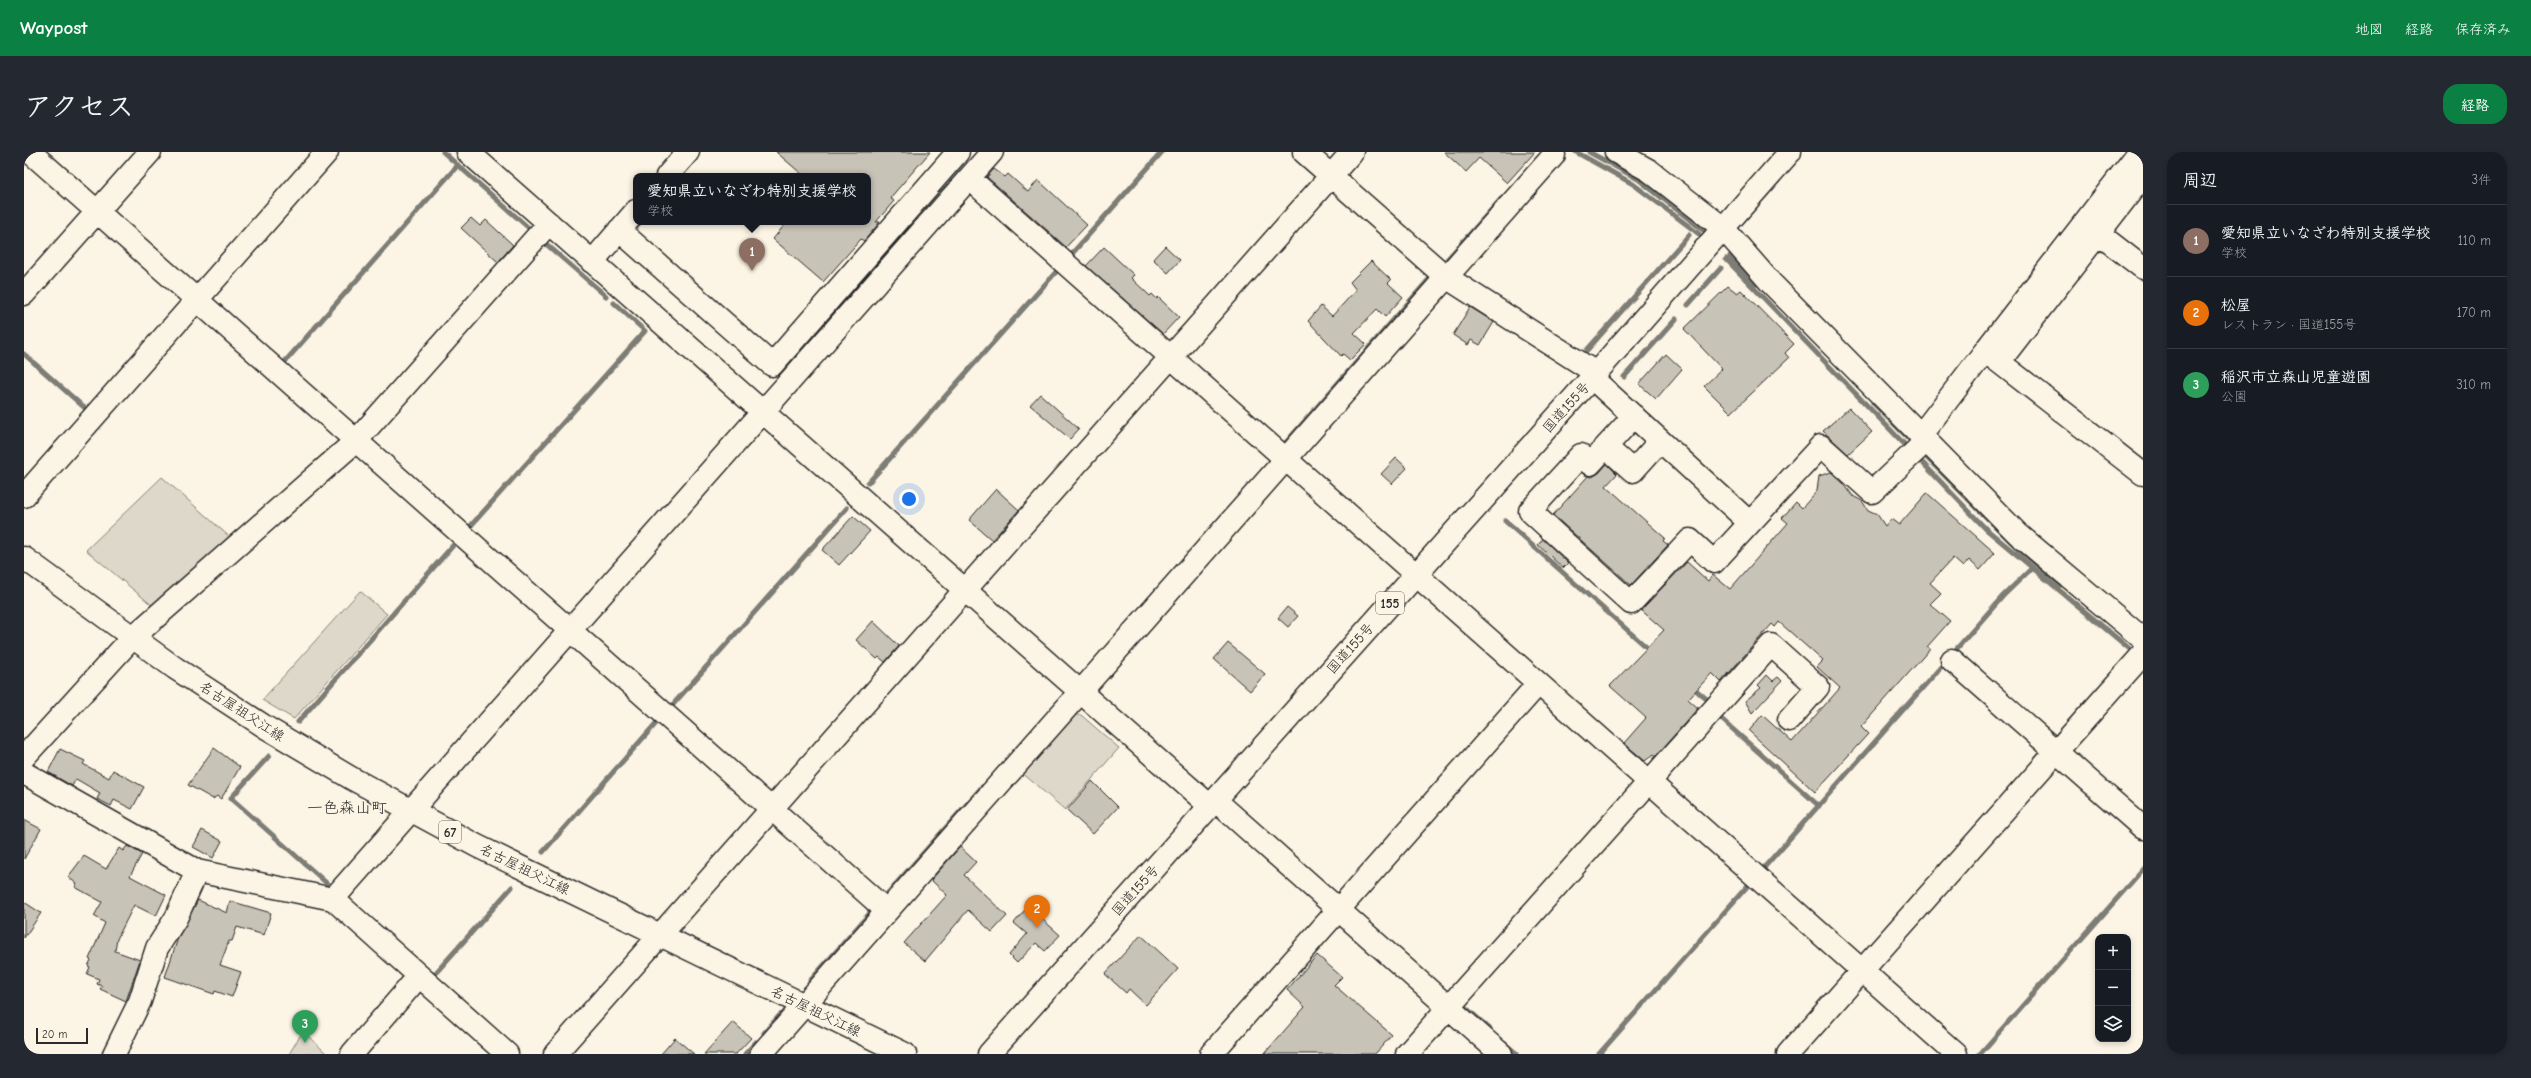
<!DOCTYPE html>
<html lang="ja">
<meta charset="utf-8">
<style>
body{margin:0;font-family:"Comic Neue","Klee One",sans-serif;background:#242831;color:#f1f3f6}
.controls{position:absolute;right:12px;bottom:12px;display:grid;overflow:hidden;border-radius:8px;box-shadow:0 2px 6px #0003}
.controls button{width:36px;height:36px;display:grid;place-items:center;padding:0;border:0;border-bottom:1px solid #363941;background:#171b24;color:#f1f3f6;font:20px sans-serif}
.scale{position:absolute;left:12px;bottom:10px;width:52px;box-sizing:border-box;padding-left:4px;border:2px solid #2b2b2b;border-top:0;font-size:11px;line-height:14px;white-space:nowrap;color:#2b2b2b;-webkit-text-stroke:3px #fcf5e5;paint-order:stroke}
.you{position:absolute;left:885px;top:347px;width:14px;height:14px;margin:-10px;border:3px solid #fff;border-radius:50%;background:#1a73e8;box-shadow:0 0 0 6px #1a73e833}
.badge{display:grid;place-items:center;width:26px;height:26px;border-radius:50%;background:#0b8043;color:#fff;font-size:13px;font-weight:700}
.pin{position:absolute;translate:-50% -33px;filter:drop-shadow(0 1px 2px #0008)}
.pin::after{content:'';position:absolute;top:21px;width:14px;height:12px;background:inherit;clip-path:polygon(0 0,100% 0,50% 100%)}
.popup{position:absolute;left:609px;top:21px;width:238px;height:52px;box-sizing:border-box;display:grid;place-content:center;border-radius:8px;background:#171b24;filter:drop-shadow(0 1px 3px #0005);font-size:13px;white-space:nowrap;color:#9ea1a6}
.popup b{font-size:15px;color:#f1f3f6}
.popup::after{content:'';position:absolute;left:50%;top:100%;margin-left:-8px;border:8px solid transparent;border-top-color:#171b24}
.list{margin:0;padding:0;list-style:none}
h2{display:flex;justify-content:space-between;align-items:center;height:52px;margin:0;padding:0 16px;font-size:17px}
h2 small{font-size:13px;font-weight:400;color:#9ea1a6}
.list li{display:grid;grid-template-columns:26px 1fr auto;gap:12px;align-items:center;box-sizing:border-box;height:72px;padding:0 16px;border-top:1px solid #363941}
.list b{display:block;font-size:15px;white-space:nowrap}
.list p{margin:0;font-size:13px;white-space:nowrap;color:#9ea1a6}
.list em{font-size:13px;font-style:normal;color:#9ea1a6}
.icon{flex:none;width:22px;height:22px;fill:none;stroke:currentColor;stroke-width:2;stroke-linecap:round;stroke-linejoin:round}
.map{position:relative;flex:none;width:2119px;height:902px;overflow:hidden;border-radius:16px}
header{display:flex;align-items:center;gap:24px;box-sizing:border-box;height:56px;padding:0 20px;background:#0b8043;color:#fff}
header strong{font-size:19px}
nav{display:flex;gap:22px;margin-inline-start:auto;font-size:14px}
.intro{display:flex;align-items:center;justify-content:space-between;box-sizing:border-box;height:96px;padding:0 24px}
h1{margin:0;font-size:28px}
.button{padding:10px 18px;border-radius:16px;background:#0b8043;color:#fff;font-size:14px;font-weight:700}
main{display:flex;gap:24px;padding:0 24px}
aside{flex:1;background:#171b24;border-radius:16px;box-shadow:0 2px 6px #0003}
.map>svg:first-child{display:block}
.green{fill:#ded8ca;stroke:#84827a}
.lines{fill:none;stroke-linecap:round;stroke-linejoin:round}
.stream{stroke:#7d7b74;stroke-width:5}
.building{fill:#c8c3b7;stroke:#2b2b2b}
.minor-casing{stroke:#2b2b2b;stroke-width:25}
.major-casing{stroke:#2b2b2b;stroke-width:25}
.highway-casing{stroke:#2b2b2b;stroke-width:25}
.minor{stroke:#fcf5e5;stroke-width:22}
.major{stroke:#fcf5e5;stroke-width:22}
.highway{stroke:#fcf5e5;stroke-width:22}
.labels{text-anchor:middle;stroke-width:3;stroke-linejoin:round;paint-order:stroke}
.shield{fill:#fcf5e5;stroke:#6a6863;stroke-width:1}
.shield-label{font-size:13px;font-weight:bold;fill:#2b2b2b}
.street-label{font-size:14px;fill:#2b2b2b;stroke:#fcf5e5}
.quarter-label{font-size:16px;fill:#2b2b2b;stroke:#fcf5e5}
</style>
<header>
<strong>Waypost</strong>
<nav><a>地図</a><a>経路</a><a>保存済み</a></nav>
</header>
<div class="intro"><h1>アクセス</h1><a class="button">経路</a></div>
<main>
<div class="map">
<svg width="2119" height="902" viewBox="0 0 2119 902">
<rect width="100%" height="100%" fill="#fcf5e5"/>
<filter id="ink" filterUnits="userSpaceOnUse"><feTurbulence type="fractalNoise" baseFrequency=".025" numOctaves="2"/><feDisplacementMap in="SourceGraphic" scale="8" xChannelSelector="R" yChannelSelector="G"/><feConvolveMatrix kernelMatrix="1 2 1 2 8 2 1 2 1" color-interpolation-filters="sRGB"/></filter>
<g filter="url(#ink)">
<path class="green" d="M138,325l70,62 -78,68 -68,-57z
M336,439l27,23 -93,105 -32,-19z
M1045,563h12l38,33 -54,62 -45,-39z
M279,879l24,23h-38z"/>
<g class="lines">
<path class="stream" d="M419,0l88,78
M1552,0l57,32 66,50
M1565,0l49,27 65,51
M521,91l61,53
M1706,104l27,28
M1045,105l93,-105
M1702,107l184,191
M1419,112l58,-65
M1664,153l33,-37
M1563,198l102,-115
M0,202l63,56
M258,213l176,-200
M1600,225l52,-58
M1849,251l41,41
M1258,295l149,-170
M1898,301l96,96 43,36
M1893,305l69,72 151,126
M844,331l188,-211
M1481,369l147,131
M443,378l178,-199 -31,-28
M1928,502l51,-58 29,-28
M1667,534l18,15
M645,557l178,-201
M1694,564l101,90
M274,570l158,-180
M245,604l-38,42 100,89
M519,700l115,-131
M1737,719l186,-211
M863,742l95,-107
M842,753l3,3 1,5
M408,825l80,-90
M786,829l61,-69
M1440,854l26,23
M740,881l16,-18
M1480,891l13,11
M721,902l11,-12
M1575,902l152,-172
M1956,902l163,-185"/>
</g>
<path class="building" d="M752,0h154l-40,46 4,3 -18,21h4l-16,19 -3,-2 -38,43 -50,-43 14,-17h81v-46h-64z
M1420,0h91l-28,31 -28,-25 -13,14z
M970,17l11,8 3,-3 20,18 10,-12 49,45 -21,22 -79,-70z
M447,66l9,8 6,-6 27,25 -15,17 -37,-34z
M1141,94l15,14 -12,13 -15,-14z
M1080,95l30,28 -3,3 19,18 2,-2 5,5 1,-2 21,20 -16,17 -77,-68z
M1347,109l20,19 -3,3 15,14 -18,20 -8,-8 -23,24 12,11 -16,16 -7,-6 -2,2 -33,-35 13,-15 11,10 24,-26 -6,-8z
M1704,134l9,7 4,-3 53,54 -9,9 4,5 -58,55 -27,-27 18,-17 -38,-40z
M1446,155l24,15 -14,23 -9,-5 -3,5 -15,-10z
M1642,202l16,15 -26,30 -17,-15z
M1016,242l39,35 -9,10 -40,-34z
M1825,256l23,24 -24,22 -25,-23z
M1372,306l11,10 -15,16 -11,-10z
M1583,312l10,10 -11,12 59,52 -2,3 5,4 -37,40 -78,-70 35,-39 4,1 7,-4z
M1807,320l13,12 9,12 9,5 6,9 9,4 8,12 6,-7 8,6 28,-32 68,60 -15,17 -11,-10 -6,7 -10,-9 -23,25 11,10 -11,11 20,17 -23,26 3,2 -69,78 7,7 -53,58 -66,-61 13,-16 30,27 48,-54 -23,-21 6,-6 -44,-39 -4,5 -3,-3 -51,58 -9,-9 -24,26 10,9 -42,48 -2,-2 -9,7 -21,-18 22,-25 -36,-32 54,-56 -23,-20 46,-48 21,19 5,-6 17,14 58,-66 -6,-5 14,-16 6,6 15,-17 2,-15z
M972,337l23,21 -27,30 -23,-20z
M829,364l17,15 -31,34 -17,-15z
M1519,387l25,24 -5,5 -25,-23z
M1263,455l11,9 -10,11 -10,-9z
M849,469l26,25 -14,16 -6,-5 -2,2 -21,-19z
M1204,491l37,31 -15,17 -36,-32z
M1743,523l6,6 5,-4 4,4 -30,32 -7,-12 16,-13 -3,-3z
M190,596l26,19 -19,32 -4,-3 -4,3 -25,-14z
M36,597l25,12 -2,3 26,14 4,-8 31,17 -12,22 -18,-9 -3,6 -14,-7 3,-6 -24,-14 -4,7 -24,-14z
M1068,629l26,26 -25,27 -26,-24z
M0,668l17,9 -17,30z
M178,678l20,11 -9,17 -20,-11z
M103,694l15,8 -12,22 36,19 -10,21 -22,-11 -17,34 -2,12 25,9 -14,41 -26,-12 2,-3 -5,-2 2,-5 -12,-5 3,-7 -2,-1 3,-6 -2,-1 16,-36 -11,-7 8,-14 -27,-15 2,-3 -9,-7 16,-21 22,13 13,-21 4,3z
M936,695l16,15 -12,13 43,41 -15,16 -24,-22 -43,51 -21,-18 43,-48 -16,-15z
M174,748l29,13 3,-12 41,12 -7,22 -27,-8 -5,14h-3l-9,24 21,7 -9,25 -17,-6 -1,3 -49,-17 13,-39z
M0,750l17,11 -17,25z
M1001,758l4,4 3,-4 28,25 -15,16 -9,-8 -19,20 -8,-8 18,-21 -13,-11z
M1117,783l37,34 -32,36 -17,-16 -3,4 -21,-19z
M1293,803l25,22 -8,8 58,50 -17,19h-111l41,-47 -18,-17z
M709,870l18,16 -15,16h-32z
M651,886l19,16h-33z"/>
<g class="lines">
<defs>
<path id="minor" d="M6,0l857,759
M444,0l742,654
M1280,0l142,125 150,96
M1592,0l34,19 73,57 48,55 247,251 125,105
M643,24l21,-24
M2119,24l-144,186 144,112
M945,26l987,876
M595,78l153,135 186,-213
M2075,82l44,34
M568,110l44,-51
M0,142l126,-142
M1975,210l-14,-11 154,-199
M1568,226l158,145
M1610,264l-44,48 -9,-9 -51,56 101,92 59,-63 24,22 107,-116 51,46 53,-50
M1896,284l65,-85
M1582,295l27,24 27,-30
M0,344l303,-344
M1928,508l191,168
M0,605l108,-119 225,-198 192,-217
M0,621l173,98 136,28 174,155
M1191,648l286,254
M309,747l659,-747
M90,902l26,-53 17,-53 19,-30 21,-47
M328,902l67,-78
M531,902l797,-902
M737,902l793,-899
M1187,902l327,-370
M1383,902l364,-409 47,42 -29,33
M1764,902l355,-400"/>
<path id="major" d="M0,406l151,110 92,60 84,50 126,68 428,208"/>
<path id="highway" d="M965,902l607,-681 194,-221"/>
</defs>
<use href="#minor" class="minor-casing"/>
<use href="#major" class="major-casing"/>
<use href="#highway" class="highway-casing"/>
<use href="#minor" class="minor"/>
<use href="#major" class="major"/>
<use href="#highway" class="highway"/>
</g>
</g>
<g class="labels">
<g class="shield">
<rect x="1352" y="440" width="28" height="22" rx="3"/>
<rect x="415" y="669" width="22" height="22" rx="3"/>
</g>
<g class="shield-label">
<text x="1366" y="456">155</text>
<text x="426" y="685">67</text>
</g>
<g class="street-label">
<text transform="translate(1542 255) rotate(-48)" y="5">国道155号</text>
<text transform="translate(1326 496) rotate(-48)" y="5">国道155号</text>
<text transform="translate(218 559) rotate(33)" y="5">名古屋祖父江線</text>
<text transform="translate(501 717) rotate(26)" y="5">名古屋祖父江線</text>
<text transform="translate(1111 738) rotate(-48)" y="5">国道155号</text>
<text transform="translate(792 859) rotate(26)" y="5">名古屋祖父江線</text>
</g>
<g class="quarter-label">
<text x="323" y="661">一色森山町</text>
</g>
</g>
</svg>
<div class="controls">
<button>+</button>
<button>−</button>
<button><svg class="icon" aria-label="layers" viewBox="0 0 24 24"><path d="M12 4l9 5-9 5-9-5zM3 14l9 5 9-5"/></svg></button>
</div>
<div class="scale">20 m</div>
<div class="you"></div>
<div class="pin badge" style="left:728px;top:119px;background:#8d6e63">1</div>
<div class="popup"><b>愛知県立いなざわ特別支援学校</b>学校</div>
<div class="pin badge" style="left:1013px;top:776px;background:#e8710a">2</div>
<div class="pin badge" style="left:281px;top:891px;background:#2e9e5b">3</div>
</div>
<aside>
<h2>周辺<small>3件</small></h2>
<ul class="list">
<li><span class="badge" style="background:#8d6e63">1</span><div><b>愛知県立いなざわ特別支援学校</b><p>学校</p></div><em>110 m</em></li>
<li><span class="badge" style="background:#e8710a">2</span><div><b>松屋</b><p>レストラン · 国道155号</p></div><em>170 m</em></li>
<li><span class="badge" style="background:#2e9e5b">3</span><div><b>稲沢市立森山児童遊園</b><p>公園</p></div><em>310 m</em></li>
</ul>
</aside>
</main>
